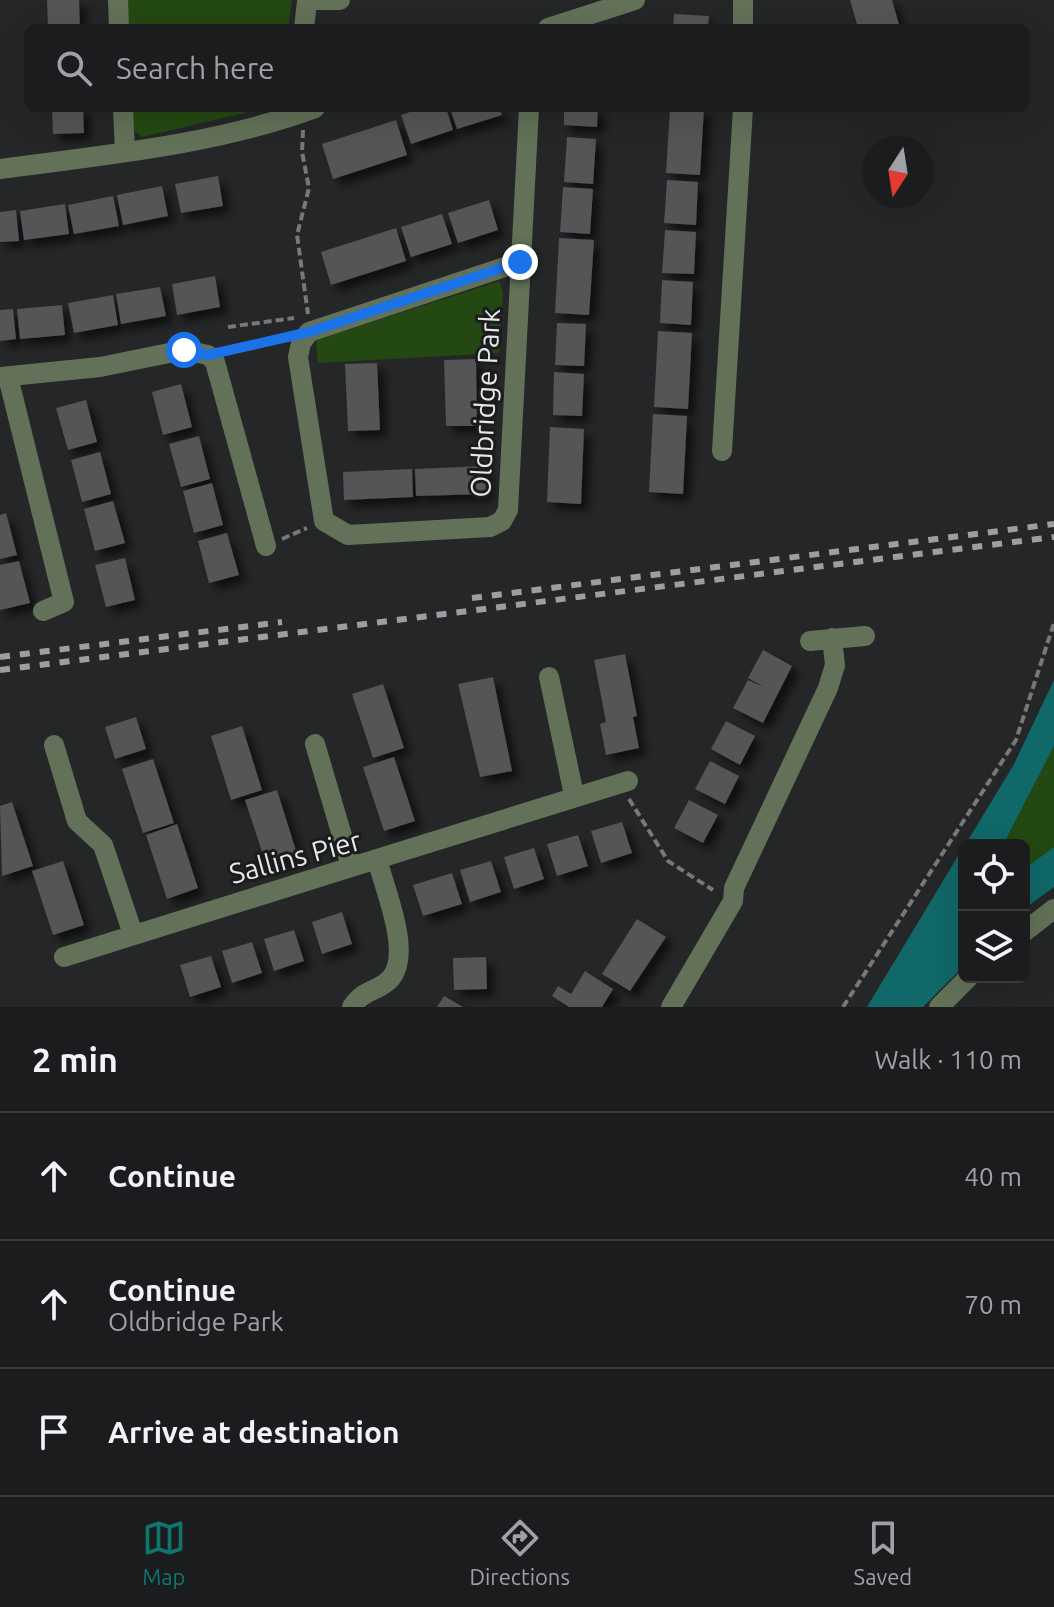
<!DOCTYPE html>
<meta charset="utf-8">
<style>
body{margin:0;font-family:Ubuntu,sans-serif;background:#242527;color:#f1f3f6}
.controls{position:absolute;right:24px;bottom:24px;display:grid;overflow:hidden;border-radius:12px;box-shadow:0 8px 32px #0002}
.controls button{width:72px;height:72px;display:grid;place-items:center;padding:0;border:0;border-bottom:2px solid #393a3c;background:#1b1c1e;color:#f1f3f6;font:40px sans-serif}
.compass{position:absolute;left:862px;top:136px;width:72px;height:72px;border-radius:50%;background:#1b1c1e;box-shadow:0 8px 32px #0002;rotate:192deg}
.stop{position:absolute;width:24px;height:24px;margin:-18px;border:6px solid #1a73e8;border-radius:50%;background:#fff}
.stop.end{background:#1a73e8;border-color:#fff;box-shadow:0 2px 8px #0008}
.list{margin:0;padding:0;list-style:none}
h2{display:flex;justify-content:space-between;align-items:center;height:104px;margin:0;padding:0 32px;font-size:34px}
h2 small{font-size:26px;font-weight:400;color:#a0a1a4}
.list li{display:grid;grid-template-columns:52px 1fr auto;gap:24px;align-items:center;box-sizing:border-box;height:128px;padding:0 32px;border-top:2px solid #393a3c}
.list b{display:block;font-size:30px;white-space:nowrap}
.list p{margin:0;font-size:26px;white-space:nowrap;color:#a0a1a4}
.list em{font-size:26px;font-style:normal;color:#a0a1a4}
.icon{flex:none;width:44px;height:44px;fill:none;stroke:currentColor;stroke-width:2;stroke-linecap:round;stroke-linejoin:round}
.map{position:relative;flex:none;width:1054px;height:1007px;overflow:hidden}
.search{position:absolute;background:#1b1c1e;box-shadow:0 8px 32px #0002;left:24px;right:24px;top:24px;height:88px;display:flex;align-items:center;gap:20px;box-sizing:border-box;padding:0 28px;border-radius:12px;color:#a0a1a4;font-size:30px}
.sheet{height:488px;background:#1b1c1e}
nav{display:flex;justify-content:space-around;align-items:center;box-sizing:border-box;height:112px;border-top:2px solid #393a3c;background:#1b1c1e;font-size:22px;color:#a0a1a4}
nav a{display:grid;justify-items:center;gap:4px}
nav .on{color:#0f766e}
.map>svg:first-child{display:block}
.green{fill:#244812}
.water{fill:#106869}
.building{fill:#525456;filter:url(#shadow)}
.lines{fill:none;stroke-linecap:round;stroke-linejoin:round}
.path{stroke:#76787a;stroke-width:4;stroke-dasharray:8 4;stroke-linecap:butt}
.minor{stroke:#627158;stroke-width:20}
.rail{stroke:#9d9ea0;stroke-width:6;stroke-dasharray:10 10;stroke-linecap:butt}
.route{stroke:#1a73e8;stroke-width:10}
.labels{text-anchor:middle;stroke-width:6;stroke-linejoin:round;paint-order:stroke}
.street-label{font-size:28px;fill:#e7e8ea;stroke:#1b1c1e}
</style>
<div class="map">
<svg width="1054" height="1007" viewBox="0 0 1054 1007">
<defs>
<filter id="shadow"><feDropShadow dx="7" dy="7" stdDeviation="4" flood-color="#0009"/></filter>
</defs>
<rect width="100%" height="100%" fill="#242628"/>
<path class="green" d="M126,0h166l-4,28h-161z
M130,108h136l-124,29 -11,-9z
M500,281l3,14 -4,58 -181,10 -2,-23z
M1054,746v101l-30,22v-24h-21z"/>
<path class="water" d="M1054,680v66l-51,99h-38l48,-79z
M964,846v120l-41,41h-56z
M1054,847v40l-30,22v-40z"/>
<path class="building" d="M47,0h32l1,28h-32z
M850,0h42l8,28h-42z
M674,14l35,2 -1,12h-35z
M52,108h31l1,25 -31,1z
M422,108h24l7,22 -42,14 -10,-29z
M450,108h49l3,7 -45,14z
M564,108h34l-1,19 -33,-2z
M670,108h34l-4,67 -34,-2z
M396,120l11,35 -74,24 -11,-35z
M567,137l29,2 -3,45 -29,-2z
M218,176l5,30 -42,7 -6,-29z
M667,180l31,2 -2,43 -32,-2z
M162,186l6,30 -45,9 -6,-30z
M563,187l30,2 -3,45 -30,-2z
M113,196l6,30 -45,8 -6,-29z
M489,200l9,30 -40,13 -10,-30z
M65,204l4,30 -45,6 -4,-29z
M16,210l3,31 -19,1v-30z
M442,214l10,30 -41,13 -10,-30z
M396,228l10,33 -75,24 -10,-33z
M665,230l31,2 -2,42 -32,-1z
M559,238l35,2 -5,75 -34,-2z
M215,276l5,31 -43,8 -5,-31z
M662,280l31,2 -2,43 -31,-2z
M160,287l6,29 -45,8 -5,-30z
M113,295l5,30 -44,8 -6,-30z
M62,305l3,30 -45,4 -3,-30z
M13,309l3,30 -16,2v-31z
M557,323l29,1 -2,42 -29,-1z
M658,331l34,2 -4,76 -34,-2z
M476,359l1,67h-31l-2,-66z
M377,363l3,67 -32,1 -3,-67z
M554,372l30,2 -2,42 -29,-1z
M181,384l11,43 -29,8 -11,-43z
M86,400l11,42 -29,8 -12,-42z
M653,414l34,2 -4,78 -34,-2z
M550,427l34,2 -3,75 -34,-2z
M199,436l11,43 -29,8 -12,-43z
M100,452l11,42 -29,8 -11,-42z
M485,466l1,28 -70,2 -1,-27z
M412,469l1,28 -69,3 -1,-28z
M212,483l11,42 -29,8 -11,-42z
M113,501l12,42 -30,8 -11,-42z
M6,513l11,42 -17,4v-44z
M227,533l12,42 -30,8 -11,-42z
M125,558l10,42 -29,7 -11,-42z
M19,561l11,42 -30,7v-45z
M763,650l29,16 -29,57 -30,-15 15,-28 16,7 -16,-9z
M625,654l12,62 -4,1 6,31 -33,7 -6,-31 6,-2 -12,-62z
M493,677l19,94 -32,6 -22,-93z
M383,684l21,64 -31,10 -21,-64z
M136,717l10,32 -31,10 -10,-32z
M726,721l29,15 -15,29 -29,-16z
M242,726l20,64 -31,10 -20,-64z
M394,757l21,64 -31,10 -21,-64z
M153,759l21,64 -31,10 -21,-64z
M710,761l29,15 -14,28 -30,-15z
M277,790l20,64 -31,10 -21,-64z
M689,800l29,15 -15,28 -29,-15z
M12,802l21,64 -31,10 -2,-70z
M622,822l10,31 -31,10 -10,-32z
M177,824l21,64 -31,11 -21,-64z
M578,835l10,31 -31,10 -10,-32z
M534,848l10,31 -30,10 -10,-32z
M63,861l21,64 -31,10 -21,-64z
M491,861l10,31 -31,10 -10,-32z
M452,873l10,31 -39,12 -10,-31z
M342,912l10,32 -30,10 -10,-32z
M637,919l29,18 -36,54 -28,-17z
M294,930l10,31 -30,10 -10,-32z
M252,942l10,31 -30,10 -10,-32z
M211,956l10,31 -31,10 -10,-32z
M486,957l1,32 -33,1 -1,-32z
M585,971l28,18 -11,18h-33l-17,-11 6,-10 13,8z
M444,996l19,11h-26z"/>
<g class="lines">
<path class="path" d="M303,130l-1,22 7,36 -12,47 11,79
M228,327l66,-9
M230,350l54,-12
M282,539l25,-11
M629,799l39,62 45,29
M843,1007l173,-267 38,-117"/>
<path class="minor" d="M118,0l1,28
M308,0h32
M743,0v28
M304,28l3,-26
M548,28l87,-28
M123,108l2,44
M0,169c105,-14 215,-24 315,-61
M520,262l-211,70 -8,11 -3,14 26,164 24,14 142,-8 12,-6 6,-11 21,-402
M0,377l100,-10 84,-17 24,5 7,7 51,184
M8,377l56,225 -21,9
M722,451l21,-343
M810,641l55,-5
M549,677l25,118
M315,744l36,122
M54,745l23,76 26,24 30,89
M377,859l251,-78
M1024,932l30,-23
M64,957l313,-98c8,31 35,94 14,119 -12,14 -27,10 -39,29
M671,1007l62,-106 1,-13 94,-200 7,-23 -3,-27
M939,1007l30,-30"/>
<path class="rail" d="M472,598l582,-74
M0,657l282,-35
M0,670l1054,-133"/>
</g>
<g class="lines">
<path class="route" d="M184,350l24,5 101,-23 211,-70"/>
</g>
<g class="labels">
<g class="street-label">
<text transform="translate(485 403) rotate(-87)" y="10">Oldbridge Park</text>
<text transform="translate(295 857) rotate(-15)" y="10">Sallins Pier</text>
</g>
</g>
</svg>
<div class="controls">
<button><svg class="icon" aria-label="locate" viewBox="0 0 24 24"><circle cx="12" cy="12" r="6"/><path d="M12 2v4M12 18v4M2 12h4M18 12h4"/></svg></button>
<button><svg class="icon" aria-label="layers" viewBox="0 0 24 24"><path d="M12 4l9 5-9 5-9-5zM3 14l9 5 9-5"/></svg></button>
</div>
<svg class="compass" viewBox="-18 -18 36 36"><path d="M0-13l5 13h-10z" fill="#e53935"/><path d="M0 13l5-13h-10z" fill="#a0a1a4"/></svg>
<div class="stop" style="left:184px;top:350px"></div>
<div class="stop end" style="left:520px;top:262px"></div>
<div class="search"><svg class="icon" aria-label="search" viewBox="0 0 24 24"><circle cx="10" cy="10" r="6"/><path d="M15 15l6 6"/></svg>Search here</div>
</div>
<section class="sheet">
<h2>2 min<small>Walk · 110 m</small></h2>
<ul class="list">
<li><svg class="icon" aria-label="ahead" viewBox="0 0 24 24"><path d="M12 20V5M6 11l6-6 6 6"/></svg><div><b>Continue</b></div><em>40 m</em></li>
<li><svg class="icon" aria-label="ahead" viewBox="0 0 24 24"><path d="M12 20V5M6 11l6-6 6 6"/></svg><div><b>Continue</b><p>Oldbridge Park</p></div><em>70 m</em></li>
<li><svg class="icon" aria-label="arrive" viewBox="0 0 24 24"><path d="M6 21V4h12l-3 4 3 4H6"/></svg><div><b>Arrive at destination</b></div></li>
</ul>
</section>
<nav>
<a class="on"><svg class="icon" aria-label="map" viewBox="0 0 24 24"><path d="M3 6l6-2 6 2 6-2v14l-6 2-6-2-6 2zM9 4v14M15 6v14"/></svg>Map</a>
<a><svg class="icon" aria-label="directions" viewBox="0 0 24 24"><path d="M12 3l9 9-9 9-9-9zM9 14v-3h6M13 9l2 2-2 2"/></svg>Directions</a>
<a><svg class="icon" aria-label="saved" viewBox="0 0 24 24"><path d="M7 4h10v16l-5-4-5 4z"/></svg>Saved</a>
</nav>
